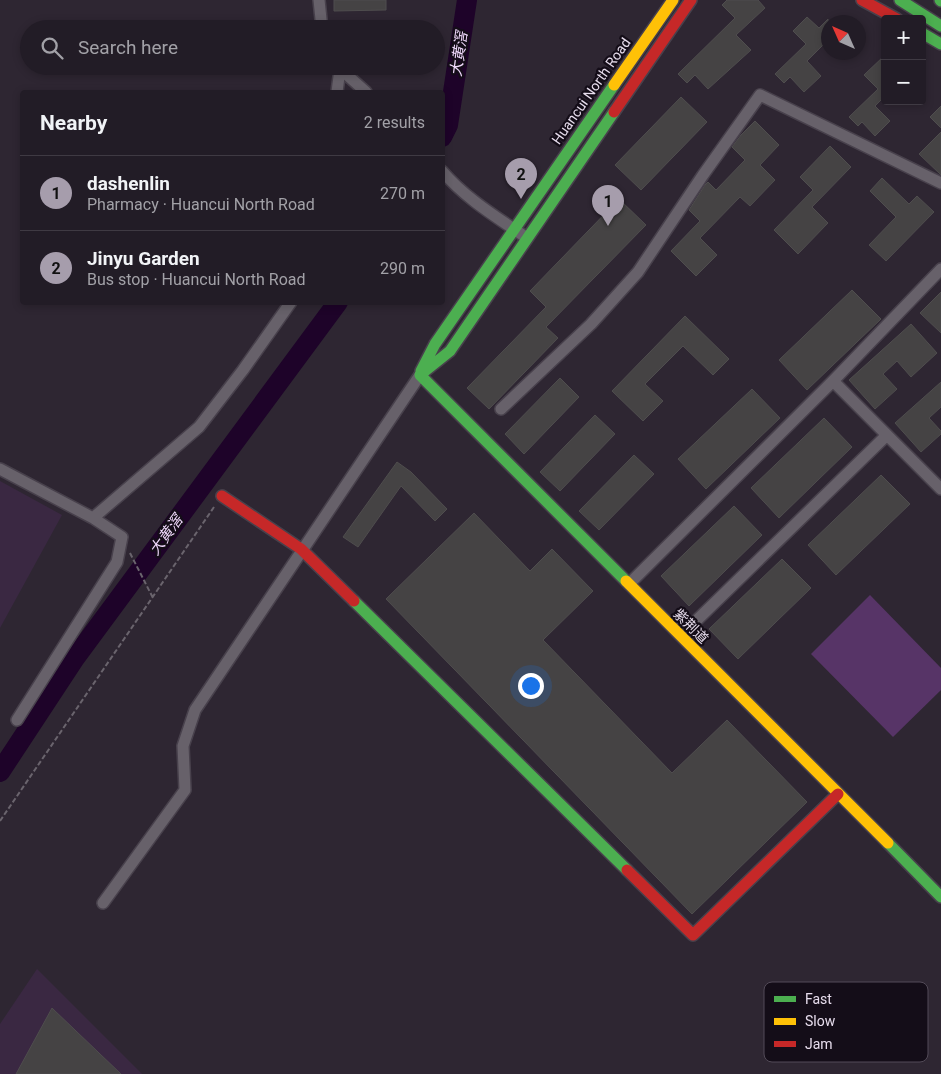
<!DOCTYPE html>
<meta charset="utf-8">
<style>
body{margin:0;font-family:Roboto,"Noto Sans SC",sans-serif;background:#2a252e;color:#f1f3f6}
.controls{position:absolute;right:15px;top:15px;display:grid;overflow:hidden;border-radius:5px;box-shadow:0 2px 8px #0003}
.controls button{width:45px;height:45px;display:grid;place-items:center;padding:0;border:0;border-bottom:1px solid #3f3a43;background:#221c26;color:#f1f3f6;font:25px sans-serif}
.compass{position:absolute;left:821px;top:15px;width:45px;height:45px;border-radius:50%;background:#221c26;box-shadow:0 2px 8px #0003;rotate:315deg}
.you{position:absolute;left:530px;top:685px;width:18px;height:18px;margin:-12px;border:4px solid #fff;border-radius:50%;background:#1a73e8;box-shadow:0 0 0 8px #1a73e833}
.badge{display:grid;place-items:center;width:32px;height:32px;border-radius:50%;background:#a69dac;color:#111;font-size:16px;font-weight:700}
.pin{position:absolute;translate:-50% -41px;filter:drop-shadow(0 1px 2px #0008)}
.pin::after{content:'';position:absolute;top:26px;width:18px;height:15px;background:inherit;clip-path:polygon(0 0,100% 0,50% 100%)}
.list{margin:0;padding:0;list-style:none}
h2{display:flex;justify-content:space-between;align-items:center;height:65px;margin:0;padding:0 20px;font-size:21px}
h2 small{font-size:16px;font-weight:400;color:#a2a1a7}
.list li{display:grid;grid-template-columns:32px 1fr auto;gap:15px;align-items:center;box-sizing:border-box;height:75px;padding:0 20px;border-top:1px solid #3f3a43}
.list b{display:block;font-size:19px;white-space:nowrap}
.list p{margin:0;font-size:16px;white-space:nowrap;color:#a2a1a7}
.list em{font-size:16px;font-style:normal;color:#a2a1a7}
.icon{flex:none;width:28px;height:28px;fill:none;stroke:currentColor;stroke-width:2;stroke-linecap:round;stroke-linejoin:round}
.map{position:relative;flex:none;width:941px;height:1074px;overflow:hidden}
.search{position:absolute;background:#221c26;box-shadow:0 2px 8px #0003;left:20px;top:20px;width:425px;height:55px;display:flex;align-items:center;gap:12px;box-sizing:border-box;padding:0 18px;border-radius:28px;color:#a2a1a7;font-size:19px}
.panel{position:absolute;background:#221c26;box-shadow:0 2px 8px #0003;left:20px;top:90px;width:425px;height:215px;border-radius:5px}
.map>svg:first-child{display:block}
.built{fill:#3a2842}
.green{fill:#573467}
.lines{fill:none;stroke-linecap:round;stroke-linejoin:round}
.river{stroke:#1e0329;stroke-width:20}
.building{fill:#454344;stroke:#4f4d4e}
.street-casing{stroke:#48414c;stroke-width:14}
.fast-casing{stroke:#48414c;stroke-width:14}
.slow-casing{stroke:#48414c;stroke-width:14}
.jam-casing{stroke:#48414c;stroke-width:14}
.path{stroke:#6a646d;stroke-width:2;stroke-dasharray:5 2.5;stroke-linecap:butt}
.street{stroke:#67616a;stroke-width:11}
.fast{stroke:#4caf50;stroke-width:11}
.slow{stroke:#ffc107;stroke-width:11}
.jam{stroke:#c62828;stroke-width:11}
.labels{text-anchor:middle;stroke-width:4.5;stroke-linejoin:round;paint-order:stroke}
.street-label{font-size:14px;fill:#e7dded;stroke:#140d18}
.water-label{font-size:15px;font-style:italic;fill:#f1dafd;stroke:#140d18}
.key{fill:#140d18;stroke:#534b58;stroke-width:1}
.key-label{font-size:14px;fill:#e7dded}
</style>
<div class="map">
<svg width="941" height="1074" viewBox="0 0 941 1074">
<rect width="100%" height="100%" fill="#2e2632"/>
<path class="built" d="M0,481l62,34 -62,113z
M37,969l105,105h-142v-50z"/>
<path class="green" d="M870,595l71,73v22l-48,47 -82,-83z"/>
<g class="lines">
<path class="river" d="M442,137l6,-12 19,-125
M0,772l75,-114 263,-356"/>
</g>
<path class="building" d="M334,0h52v10l-52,1z
M727,0h31l7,8 -29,27 15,15 -43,39 -13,-14 -8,8 -9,-9 57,-56 -13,-13z
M807,17l12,11 9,-9v21l-21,21 14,15 -17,16 -14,-15 -6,6 -9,-9 31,-30 -13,-13z
M885,55v41l-10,10 15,15 -15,15 -13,-14 -4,4 -9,-9 29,-28 -14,-14z
M681,97l26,25 -66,68 -26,-25z
M941,106v22l-11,-11z
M755,121l24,24 -19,20 15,15 -25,26 -10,-9 -40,41 17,17 -21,21 -25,-25 29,-30 -11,-11 16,-25 3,-3 8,8 29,-30 -13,-13 9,-12z
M941,132v43l-22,-21z
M830,146l21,21 -39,40 16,16 -30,31 -24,-24 39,-40 -13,-13z
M882,178l27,26 8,-8 17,16 -48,49 -17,-16 27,-28 -26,-26z
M619,199l27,26 -100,102 12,11 -69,71 -22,-21 79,-81 -16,-16z
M852,290l29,29 -74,71 -28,-30z
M941,292v41l-21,-20z
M685,316l44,43 -16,16 -30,-29 -38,38 18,17 -20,20 -31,-30z
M911,324l26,29 -26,24 -14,-16 -14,13 14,15 -22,20 -26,-29z
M560,378l19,19 -55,57 -19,-20z
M941,382v25l-12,11 12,13v3l-20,18 -26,-29z
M752,389l28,29 -74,71 -28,-30z
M595,415l20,19 -55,57 -20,-19z
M824,418l28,29 -73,71 -28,-30z
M634,455l20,19 -55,56 -20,-19z
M397,462l14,10 36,37 -12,12 -34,-35 -43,61 -15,-10z
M881,475l29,29 -74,71 -28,-30z
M734,506l28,29 -73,71 -28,-30z
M474,513l56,58 22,-22 41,42 -50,49 129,133 55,-53 80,82 -115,112 -306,-315z
M782,559l29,29 -73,71 -29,-30z
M52,1008l69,66h-105z"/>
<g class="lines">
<defs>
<path id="street" d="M319,0l3,29
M337,66l29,26
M337,92l3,-23
M442,171c24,28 56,47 85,67
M833,381l108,108
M501,409l90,-85 47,-52 65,-97 57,-80 181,88
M0,469l93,49 29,19 -5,25 -100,158
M93,518l106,-91 44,-57 48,-68
M629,584l204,-203 108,-112
M698,619l189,-184
M103,903l82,-113 -2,-44 12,-36 225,-335"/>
<path id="fast" d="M900,0l41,26
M940,0l1,1
M922,33l19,11
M421,371l14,-27 179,-259
M420,375l206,206
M420,375l30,-24 164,-239
M354,601l273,269
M888,843l53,54"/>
<path id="slow" d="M614,85l59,-85
M626,581l262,262"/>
<path id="jam" d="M862,0l35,19
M614,112l77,-112
M222,496l79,53 53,52
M627,870l66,65 145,-141"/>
</defs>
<use href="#street" class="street-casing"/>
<use href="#fast" class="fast-casing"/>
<use href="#slow" class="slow-casing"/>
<use href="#jam" class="jam-casing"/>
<path class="path" d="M130,553l23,45
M0,821l214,-314"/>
<use href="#street" class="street"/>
<use href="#fast" class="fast"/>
<use href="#slow" class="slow"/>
<use href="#jam" class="jam"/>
</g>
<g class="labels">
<g class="street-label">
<text transform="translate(591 91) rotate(-55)" y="5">Huancui North Road</text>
<text transform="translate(691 626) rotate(45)" y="5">紫荆道</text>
</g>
<g class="water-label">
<text transform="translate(459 54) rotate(-82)" y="5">大黄滘</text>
<text transform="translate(166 535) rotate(-54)" y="5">大黄滘</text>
</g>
</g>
<rect x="764" y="982" width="164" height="80" rx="8" class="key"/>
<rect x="774" y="996" width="22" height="6" fill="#4caf50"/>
<rect x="774" y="1018" width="22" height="7" fill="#ffc107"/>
<rect x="774" y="1041" width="22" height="6" fill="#c62828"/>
<g class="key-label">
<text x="805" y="1004">Fast</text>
<text x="805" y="1026">Slow</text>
<text x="805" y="1049">Jam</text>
</g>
</svg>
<div class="controls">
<button>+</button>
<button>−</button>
</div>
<svg class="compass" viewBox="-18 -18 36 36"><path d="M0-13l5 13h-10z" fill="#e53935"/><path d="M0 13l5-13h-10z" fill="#a2a1a7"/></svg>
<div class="you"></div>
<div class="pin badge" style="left:608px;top:226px">1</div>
<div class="pin badge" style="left:521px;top:199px">2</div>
<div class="search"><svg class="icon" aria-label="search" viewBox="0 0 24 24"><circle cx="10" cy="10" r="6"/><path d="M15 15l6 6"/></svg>Search here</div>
<section class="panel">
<h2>Nearby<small>2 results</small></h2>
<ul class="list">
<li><span class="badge">1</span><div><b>dashenlin</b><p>Pharmacy · Huancui North Road</p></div><em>270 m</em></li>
<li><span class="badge">2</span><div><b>Jinyu Garden</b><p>Bus stop · Huancui North Road</p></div><em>290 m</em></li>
</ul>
</section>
</div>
